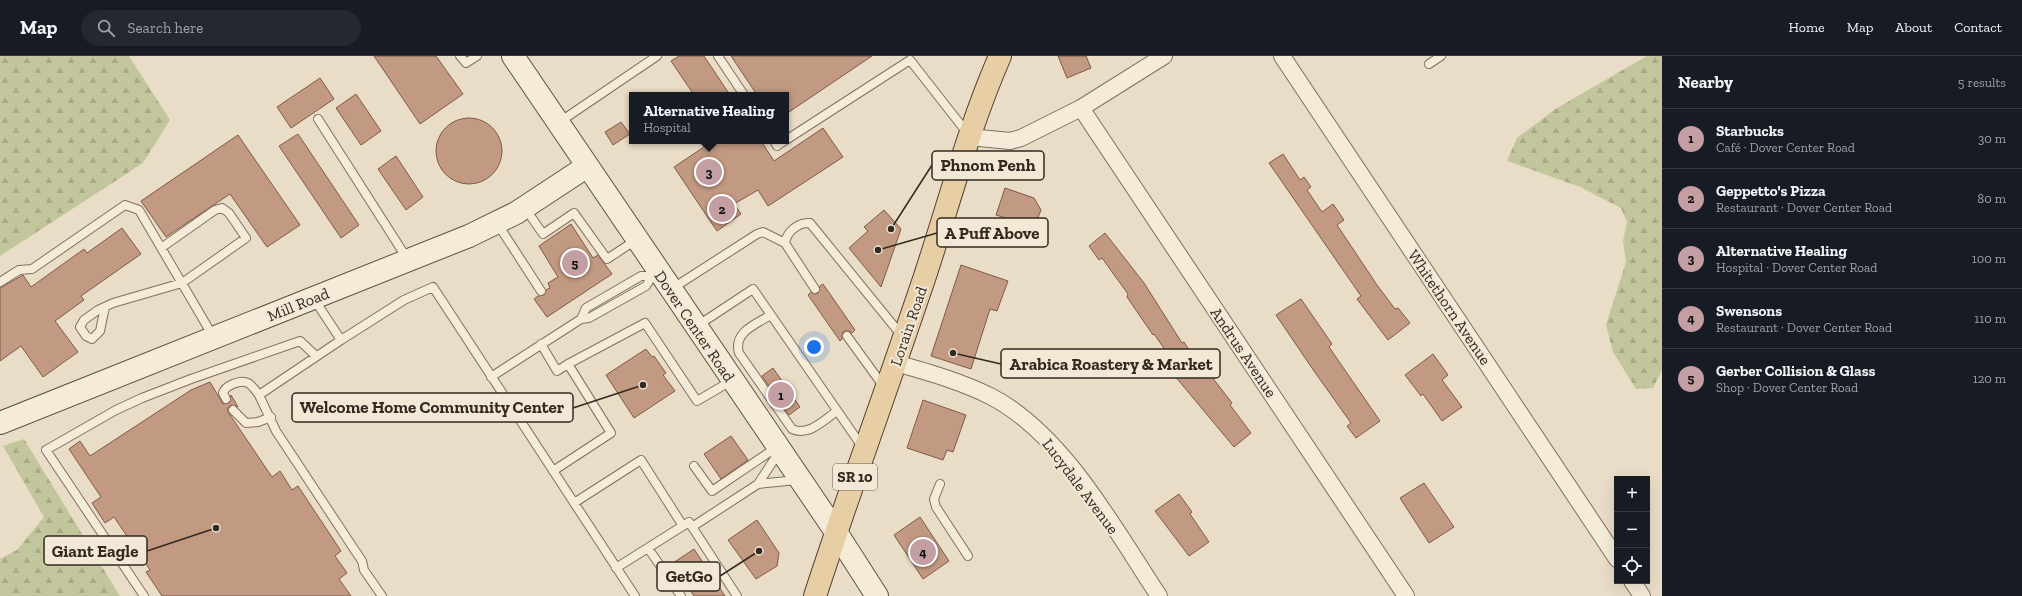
<!DOCTYPE html>
<meta charset="utf-8">
<style>
body{margin:0;font-family:"Zilla Slab",serif;background:#242831;color:#f1f3f6}
.controls{position:absolute;right:12px;bottom:12px;display:grid;overflow:hidden;border-radius:0px;box-shadow:0 4px 16px #0002}
.controls button{width:36px;height:36px;display:grid;place-items:center;padding:0;border:0;border-bottom:1px solid #363941;background:#171b24;color:#f1f3f6;font:20px sans-serif}
.you{position:absolute;left:814px;top:291px;width:14px;height:14px;margin:-10px;border:3px solid #fff;border-radius:50%;background:#1a73e8;box-shadow:0 0 0 6px #1a73e833}
.badge{display:grid;place-items:center;width:26px;height:26px;border-radius:50%;background:#c39ea2;color:#111;font-size:13px;font-weight:700}
.pin{position:absolute;translate:-50% -50%;border:2px solid #fff;box-shadow:0 1px 4px #0006}
.popup{position:absolute;left:629px;top:36px;width:160px;height:52px;box-sizing:border-box;display:grid;place-content:center;border-radius:0px;background:#171b24;filter:drop-shadow(0 1px 3px #0005);font-size:13px;white-space:nowrap;color:#9ea1a6}
.popup b{font-size:15px;color:#f1f3f6}
.popup::after{content:'';position:absolute;left:50%;top:100%;margin-left:-8px;border:8px solid transparent;border-top-color:#171b24}
.list{margin:0;padding:0;list-style:none}
h2{display:flex;justify-content:space-between;align-items:center;height:52px;margin:0;padding:0 16px;font-size:17px}
h2 small{font-size:13px;font-weight:400;color:#9ea1a6}
.list li{display:grid;grid-template-columns:26px 1fr auto;gap:12px;align-items:center;box-sizing:border-box;height:60px;padding:0 16px;border-top:1px solid #363941}
.list b{display:block;font-size:15px;white-space:nowrap}
.list p{margin:0;font-size:13px;white-space:nowrap;color:#9ea1a6}
.list em{font-size:13px;font-style:normal;color:#9ea1a6}
.icon{flex:none;width:22px;height:22px;fill:none;stroke:currentColor;stroke-width:2;stroke-linecap:round;stroke-linejoin:round}
.map{position:relative;flex:none;width:1662px;height:540px;overflow:hidden}
header{display:flex;align-items:center;gap:24px;box-sizing:border-box;height:56px;padding:0 20px;background:#171b24;border-bottom:1px solid #363941}
header strong{font-size:19px}
nav{display:flex;gap:22px;margin-inline-start:auto;font-size:14px}
.search{width:280px;height:36px;background:#242831;display:flex;align-items:center;gap:10px;box-sizing:border-box;padding:0 14px;border-radius:22px;color:#9ea1a6;font-size:15px}
main{display:flex}
aside{flex:1;background:#171b24}
.map>svg:first-child{display:block}
.forest{fill:url(#forest-firs)}
.building{fill:#c29982;stroke:#7f5a47}
.lines{fill:none;stroke-linecap:round;stroke-linejoin:round}
.lane-casing{stroke:#826f5f;stroke-width:10}
.street-casing{stroke:#826f5f;stroke-width:18}
.secondary-casing{stroke:#645142;stroke-width:24}
.primary-casing{stroke:#513f32;stroke-width:24}
.lane{stroke:#f5ebd9;stroke-width:8}
.street{stroke:#f5ebd9;stroke-width:16}
.secondary{stroke:#f5ebd9;stroke-width:22}
.primary{stroke:#e7cea4;stroke-width:22}
.labels{text-anchor:middle;stroke-width:4;stroke-linejoin:round;paint-order:stroke}
.shield{fill:#f1e8d6;stroke:#6d6257;stroke-width:1}
.shield-label{font-size:15px;font-weight:bold;fill:#342920}
.street-label{font-size:16px;fill:#342920;stroke:#f1e8d6}
.leader{fill:none;stroke:#342920;stroke-width:1.5}
.callout-dot{fill:#342920;stroke:#f1e8d6;stroke-width:1.5}
.callout{fill:#f1e8d6;stroke:#342920;stroke-width:1.5}
.callout-label{font-size:17px;text-anchor:middle;font-weight:bold;fill:#342920}
</style>
<header>
<strong>Map</strong>
<div class="search"><svg class="icon" aria-label="search" viewBox="0 0 24 24"><circle cx="10" cy="10" r="6"/><path d="M15 15l6 6"/></svg>Search here</div>
<nav><a>Home</a><a>Map</a><a>About</a><a>Contact</a></nav>
</header>
<main>
<div class="map">
<svg width="1662" height="540" viewBox="0 0 1662 540">
<defs>
<pattern id="forest-firs" width="22" height="20" patternUnits="userSpaceOnUse"><rect width="22" height="20" fill="#c3c69c"/><path d="M5 1l3.5 6h-7zM16 11l3.5 6h-7z" fill="#a8aa86"/></pattern>
</defs>
<rect width="100%" height="100%" fill="#e9ddc7"/>
<path class="forest" d="M0,0h129l41,64 -27,43 -143,93z
M1647,0h15v314l-9,18 -17,1 -23,-37 -7,-27 20,-63 -3,-21 4,-19 -6,-14 -41,-21 -73,-26 10,-23 40,-30z
M24,383l96,157h-120v-37l17,-9 27,-33 -41,-71z"/>
<path class="building" d="M374,0h62l27,38 -43,30z
M679,0h25l26,39h-36l-23,-34z
M731,0h141l-86,58v-19h-29z
M1058,0h28l5,12 -24,10z
M320,22l14,21 -43,29 -14,-21z
M356,38l25,37 -20,14 -25,-37z
M436 95a33 33 0 1 1 66 0a33 33 0 1 1-66 0Z
M621,66l9,12 -17,11 -8,-13z
M823,72l20,29 -75,49 -10,-16 -24,14 7,10 -24,17 -43,-64 39,-26h48l13,20z
M298,78l61,91 -18,13 -62,-92z
M238,79l62,90 -33,22 -37,-53 -64,43 -25,-36z
M1283,98l17,26 4,-3 7,10 -4,3 15,22 11,-8 11,16 -7,5 40,60 18,24 3,-1 12,15 -22,17 -31,-41 4,-3 -92,-133z
M396,100l27,41 -17,13 -28,-41z
M1005,132l29,10 7,12 -7,17 -38,-12z
M884,154l17,19 -20,58 -32,-39 19,-17 -4,-4z
M571,168l22,34 5,-3 14,19 -65,43 -13,-18 4,-3 6,-1 2,-5 4,-2 -2,-5 10,-6 -19,-31z
M122,172l19,26 -60,42 3,4 -29,21 23,31 -35,25 -22,-31 -21,15v-73l23,-13 8,12 53,-38 3,4z
M1105,177l39,50 38,60 2,-1 11,17 3,-3 12,15 -2,1 24,31 -2,2 21,28 -17,14 -60,-72 6,-4 -26,-37 -1,1 -26,-38 1,-3 -26,-36 -3,2 -10,-14z
M961,209l47,16 -11,30 -7,-2 -19,60 -40,-13z
M823,228l32,46 -3,3 -3,-2h-5l-2,3v5l-2,2 -32,-46 3,-3 4,2 3,-1 2,-7z
M1301,243l31,45 -3,3 51,74 -24,17 -9,-12 4,-3 -37,-52 -38,-56z
M646,293l6,8 2,-1 12,17 -3,2 12,16 -41,27 -28,-43z
M1433,298l15,21 -6,5 20,27 -20,14 -19,-27 -2,2 -16,-21z
M773,312l27,39 -11,8 -27,-39z
M210,326l13,22 7,-2 1,-7 7,12 -7,-2 -3,3v4l44,65 8,-6 12,19 6,-4 43,65 -6,5 12,17 -8,6 12,17h-189l-16,-24 4,-2 -36,-53 -9,6 -13,-20 9,-6 -32,-48 11,-8 10,15 101,-66z
M923,344l43,15 -13,37 -6,-2 -4,10 -36,-12z
M731,380l17,24 -27,19 -17,-25z
M1424,427l30,44 -25,16 -29,-45z
M1179,438l13,18 -2,2 19,28 -20,14 -34,-45z
M920,461l29,44 -26,18 -29,-44z
M757,464l22,33 -2,13 -21,13 -28,-39z
M694,493l31,47h-31l-21,-33z"/>
<g class="lines">
<defs>
<path id="lane" d="M460,0l6,7 11,-7
M718,0l26,39
M1429,8l12,-8
M318,63l90,141
M558,67l99,-67
M786,84l124,-80 58,74
M774,85l3,5 7,-5
M525,152l18,26 31,-21 33,46 29,-19
M497,167l44,68
M0,226l19,-12 13,-1 93,-64 14,5 75,128
M673,232l84,-54 6,-2 22,11
M815,233l-30,-46c2,-12 14,-21 25,-20l92,113
M314,243l27,41 63,-40 29,-13 202,309
M105,251l-5,24 -8,8 -6,-3 -6,-9 4,-7 14,-10 15,-7 69,-20 64,-45 -17,-25 -7,-5 -7,2 -54,38
M771,259c-15,9 -38,17 -32,38l53,76c16,8 32,-9 45,-18
M697,270l56,-37 110,159
M847,280l37,51
M341,284l-82,55 17,36 78,118 8,12 2,9 18,26
M541,288l16,27 11,-7
M491,321l90,-58 8,-1 57,-32 6,-10h-11l-55,32 -5,11
M226,343l-3,-6c2,-7 17,-14 25,-10 4,2 8,8 11,12
M233,354l13,13 12,-1 13,-5
M694,410l18,25 65,-44
M553,415l58,-38 -43,-69 77,-41 52,78 34,-20
M758,428l39,-4
M940,428l-6,15 2,8 32,49
M574,447l67,-43 42,66
M692,471l66,-43 21,-32
M648,492l33,48
M616,512l73,-46 48,74
M144,540l-98,-146 70,-40 26,-12 49,-19 109,-38 16,15"/>
<path id="street" d="M1282,0l335,503
M1081,52l325,488
M969,81l41,4 11,-3 60,-30 83,-52
M896,307c31,9 64,18 94,33 73,37 125,134 169,200
M1632,525l10,15"/>
<path id="secondary" d="M513,0l323,476 41,64
M0,367l469,-187 47,-23 70,-46"/>
<path id="primary" d="M815,540c35,-107 74,-213 110,-320 24,-73 44,-149 75,-220"/>
</defs>
<use href="#lane" class="lane-casing"/>
<use href="#street" class="street-casing"/>
<use href="#secondary" class="secondary-casing"/>
<use href="#primary" class="primary-casing"/>
<use href="#lane" class="lane"/>
<use href="#street" class="street"/>
<use href="#secondary" class="secondary"/>
<use href="#primary" class="primary"/>
</g>
<g class="labels">
<rect class="shield" x="833" y="408" width="44" height="26" rx="3"/>
<g class="shield-label">
<text x="855" y="426">SR 10</text>
</g>
<g class="street-label">
<text transform="translate(298 248) rotate(-22)" y="6">Mill Road</text>
<text transform="translate(1450 251) rotate(56)" y="6">Whitethorn Avenue</text>
<text transform="translate(695 270) rotate(56)" y="6">Dover Center Road</text>
<text transform="translate(908 270) rotate(-71)" y="6">Lorain Road</text>
<text transform="translate(1244 296) rotate(56)" y="6">Andrus Avenue</text>
<text transform="translate(1081 430) rotate(53)" y="6">Lucydale Avenue</text>
</g>
</g>
<path class="leader" d="M891 173L932 109M878 194L937 177M953 297L1001 308M643 329L573 352M216 472L147 495M759 495L720 520"/>
<g class="callout-dot">
<circle cx="891" cy="173" r="4"/>
<circle cx="878" cy="194" r="4"/>
<circle cx="953" cy="297" r="4"/>
<circle cx="643" cy="329" r="4"/>
<circle cx="216" cy="472" r="4"/>
<circle cx="759" cy="495" r="4"/>
</g>
<g class="callout">
<rect x="932" y="95" width="112" height="29" rx="4"/>
<rect x="937" y="162" width="111" height="29" rx="4"/>
<rect x="1001" y="293" width="219" height="29" rx="4"/>
<rect x="292" y="337" width="281" height="29" rx="4"/>
<rect x="44" y="480" width="103" height="29" rx="4"/>
<rect x="657" y="506" width="63" height="29" rx="4"/>
</g>
<g class="callout-label">
<text x="988" y="115">Phnom Penh</text>
<text x="992" y="183">A Puff Above</text>
<text x="1111" y="314">Arabica Roastery &amp; Market</text>
<text x="432" y="357">Welcome Home Community Center</text>
<text x="95" y="501">Giant Eagle</text>
<text x="689" y="526">GetGo</text>
</g>
</svg>
<div class="controls">
<button>+</button>
<button>−</button>
<button><svg class="icon" aria-label="locate" viewBox="0 0 24 24"><circle cx="12" cy="12" r="6"/><path d="M12 2v4M12 18v4M2 12h4M18 12h4"/></svg></button>
</div>
<div class="you"></div>
<div class="pin badge" style="left:781px;top:339px">1</div>
<div class="pin badge" style="left:722px;top:153px">2</div>
<div class="pin badge" style="left:709px;top:116px">3</div>
<div class="popup"><b>Alternative Healing</b>Hospital</div>
<div class="pin badge" style="left:923px;top:496px">4</div>
<div class="pin badge" style="left:575px;top:207px">5</div>
</div>
<aside>
<h2>Nearby<small>5 results</small></h2>
<ul class="list">
<li><span class="badge">1</span><div><b>Starbucks</b><p>Café · Dover Center Road</p></div><em>30 m</em></li>
<li><span class="badge">2</span><div><b>Geppetto's Pizza</b><p>Restaurant · Dover Center Road</p></div><em>80 m</em></li>
<li><span class="badge">3</span><div><b>Alternative Healing</b><p>Hospital · Dover Center Road</p></div><em>100 m</em></li>
<li><span class="badge">4</span><div><b>Swensons</b><p>Restaurant · Dover Center Road</p></div><em>110 m</em></li>
<li><span class="badge">5</span><div><b>Gerber Collision &amp; Glass</b><p>Shop · Dover Center Road</p></div><em>120 m</em></li>
</ul>
</aside>
</main>
